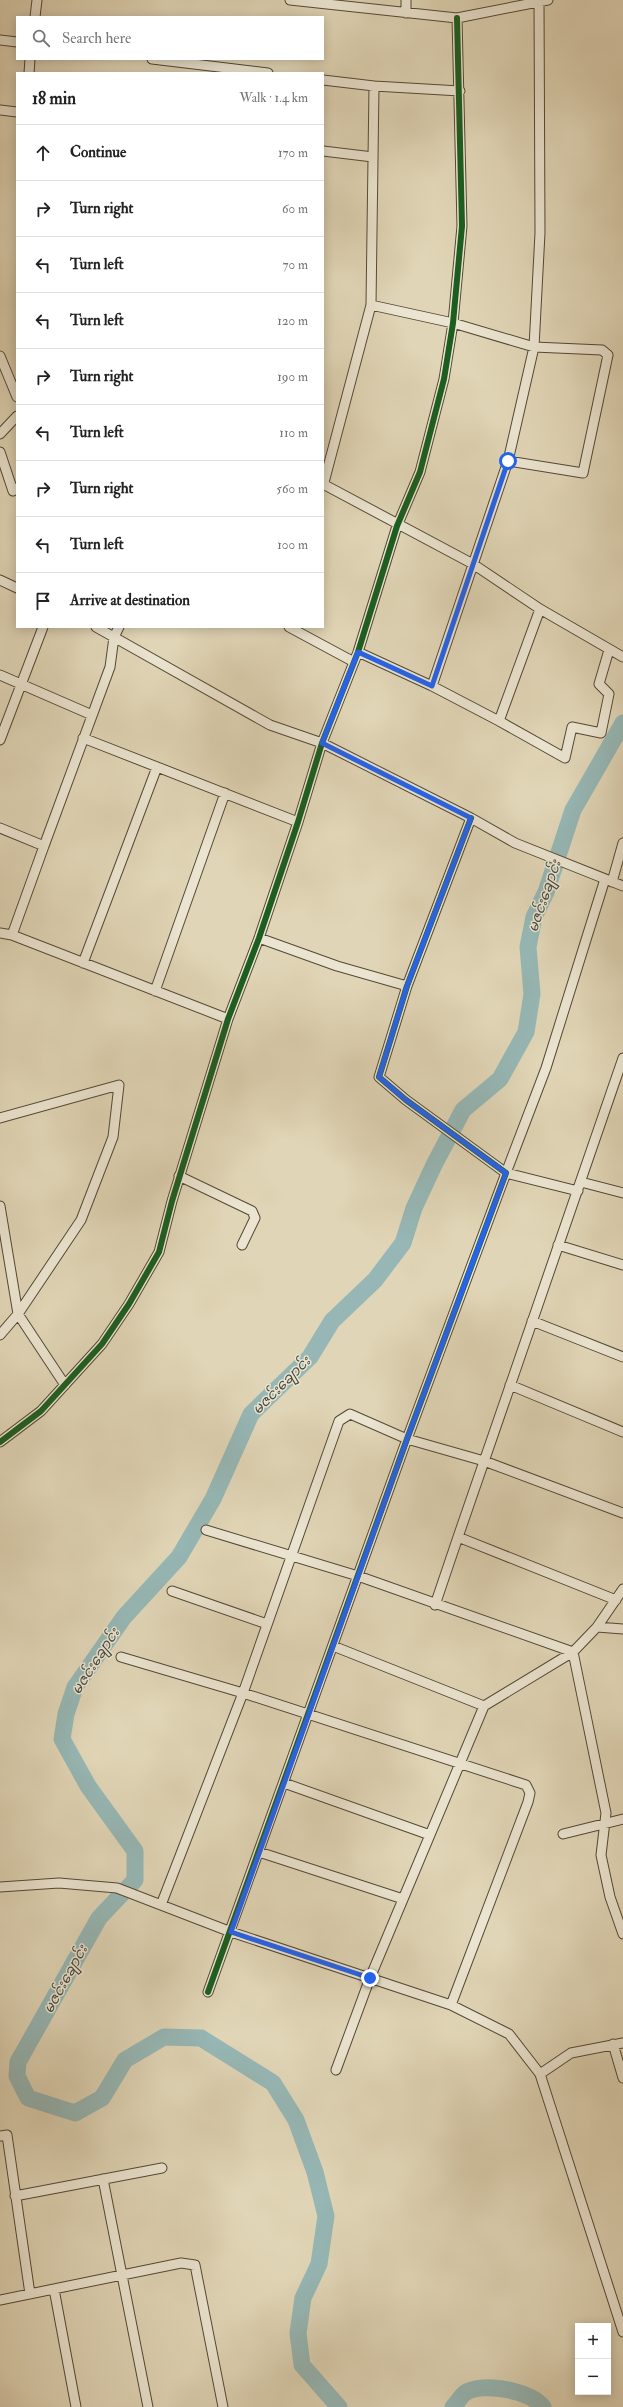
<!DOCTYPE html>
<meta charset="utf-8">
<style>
body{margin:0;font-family:"IM FELL Double Pica","Noto Sans Myanmar",serif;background:#f6f6f6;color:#222}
.controls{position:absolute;right:12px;bottom:12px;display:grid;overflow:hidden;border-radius:0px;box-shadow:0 2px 10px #0003}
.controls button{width:36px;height:36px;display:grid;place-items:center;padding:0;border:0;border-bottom:1px solid #e0e0e0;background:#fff;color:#222;font:20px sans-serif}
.stop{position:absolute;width:12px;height:12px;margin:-9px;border:3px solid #2563eb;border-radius:50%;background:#fff}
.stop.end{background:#2563eb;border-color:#fff;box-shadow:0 1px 4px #0008}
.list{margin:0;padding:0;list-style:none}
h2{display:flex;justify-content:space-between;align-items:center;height:52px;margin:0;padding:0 16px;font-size:17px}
h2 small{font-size:13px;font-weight:400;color:#767676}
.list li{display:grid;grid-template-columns:26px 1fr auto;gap:12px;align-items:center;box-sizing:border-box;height:56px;padding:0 16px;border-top:1px solid #e0e0e0}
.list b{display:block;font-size:15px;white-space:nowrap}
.list em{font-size:13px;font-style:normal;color:#767676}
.icon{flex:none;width:22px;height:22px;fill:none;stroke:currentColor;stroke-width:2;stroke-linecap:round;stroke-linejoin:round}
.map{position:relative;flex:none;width:623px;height:2407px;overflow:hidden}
.search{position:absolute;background:#fff;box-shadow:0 2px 10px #0003;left:16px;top:16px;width:308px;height:44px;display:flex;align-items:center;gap:10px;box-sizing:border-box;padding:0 14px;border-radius:0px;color:#767676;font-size:15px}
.panel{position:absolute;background:#fff;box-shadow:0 2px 10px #0003;left:16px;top:72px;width:308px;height:556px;border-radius:0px}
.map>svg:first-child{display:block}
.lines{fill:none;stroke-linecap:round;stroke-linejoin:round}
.river{stroke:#96b7b5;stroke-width:17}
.minor-casing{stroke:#544936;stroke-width:11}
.minor{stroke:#ebe4d0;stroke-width:9}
.cycleway-casing{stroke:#ebe4d0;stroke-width:8}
.cycleway{stroke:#1b5e20;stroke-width:6}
.route{stroke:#2563eb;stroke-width:5}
.labels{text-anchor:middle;stroke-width:3;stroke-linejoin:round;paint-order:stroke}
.water-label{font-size:14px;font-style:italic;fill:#47493e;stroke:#ebe4d0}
</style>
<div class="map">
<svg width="623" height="2407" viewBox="0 0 623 2407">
<rect width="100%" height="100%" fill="#e0d5b6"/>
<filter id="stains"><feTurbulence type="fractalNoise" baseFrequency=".005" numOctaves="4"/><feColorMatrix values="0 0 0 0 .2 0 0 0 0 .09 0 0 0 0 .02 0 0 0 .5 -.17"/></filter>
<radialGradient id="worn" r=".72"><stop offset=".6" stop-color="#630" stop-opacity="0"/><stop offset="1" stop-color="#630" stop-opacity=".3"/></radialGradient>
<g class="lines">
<path class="river" d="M339,2407l-37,-42 -4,-32 5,-35 16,-34 7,-48 -11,-44 -19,-52 -23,-37 -72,-45 -37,-1 -39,23 -23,38 -27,15 -47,-15 -11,-22 1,-14 81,-144 36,-38v-29l-47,-65 -26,-47 4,-25 9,-27 49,-70 55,-60 34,-58 38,-85 59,-57 22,-36 43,-41 28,-37 11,-35 20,-43 29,-55 37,-31 26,-47 6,-38 -4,-47 6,-30 12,-25 27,-82 50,-87
M453,2407c4,-4 8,-11 12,-14 17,-12 67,-2 78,14"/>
<defs>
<path id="minor" d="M290,0l167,18 91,-18
M406,0v13
M35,17l2,-17
M0,40l17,2
M152,59l116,14
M29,73l1,-14
M323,80l51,6 -3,219 -48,181
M374,86l86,5
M0,110l17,2
M323,151l50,6
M371,305l82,18 81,24 68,3 6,5 -25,118 -75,-12
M0,356l17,41
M0,434l17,-18
M0,452l13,39 4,-3
M323,484l150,80 67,45 83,48
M0,580l17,8
M96,627l174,98 52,18 149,75 44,25 108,43
M289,627l65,35
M358,652l74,34 67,35 41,-112
M0,675l92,40
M432,686l76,-225 26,-114 6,-114 -1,-232
M499,721l66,37 7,-31 29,6 8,-39 -10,-10 10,-34
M83,738l215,84
M0,740l43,-113
M0,828l44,18 -32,89 216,84
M44,846l66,-179 4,-30 5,-10
M612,882l11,-39
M0,933l12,2
M259,938l78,28 70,20
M83,963l74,-196
M155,991l70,-198
M0,1118l119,-33 -6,52 -32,83 -63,94 -18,21
M179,1176l73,35 3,7 -13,27
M581,1182l42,11
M578,1191l-72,-18 40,-105 59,-189
M0,1206l18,108 47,71
M558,1245l65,20
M532,1321l91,36
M510,1385l113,47
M0,1442l41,-31 61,-67 27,-40 30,-52 13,-51 56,-182 31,-81 39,-116 24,-79 36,-91 39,-126 23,-54 24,-93 9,-56 9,-97 -5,-208
M206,1530l152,46 215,76 33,161 -5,42 9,42 13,37
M172,1591l95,33
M616,1600l-158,-63 165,-479
M435,1605l23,-68
M597,1627l26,2
M333,1646l151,60
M121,1657l122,36 283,92 4,8 -2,9 -77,203
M284,1783l146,52
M563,1834l60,-15
M259,1852l144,47
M0,1887l59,-4 58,5 114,44 220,73 58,29 31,40 83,258
M161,1905l82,-212 96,-272 11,-7 57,25 77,22 139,52
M208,1992l199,-553 99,-266 -100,-73 -27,-23 28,-91 64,-168
M613,2044l10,34
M336,2070l34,-92 114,-272 89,-54 24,-25 26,-38
M540,2074l31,-21 52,-10
M0,2136l7,-1 23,159
M103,2179l45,228
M15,2196l147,-28
M54,2289l22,118
M0,2300l181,-37 14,2 28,142"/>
</defs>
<use href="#minor" class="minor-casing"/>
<use href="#minor" class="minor"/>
<defs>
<path id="cycleway" d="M0,1442l41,-31 61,-67 27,-40 30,-52 13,-51 56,-182 31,-81 39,-116 24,-79 36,-91 39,-126 23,-54 24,-93 9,-56 9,-97 -5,-208
M208,1992l199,-553 99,-266 -100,-73 -27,-23 28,-91 64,-168"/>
</defs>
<use href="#cycleway" class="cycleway-casing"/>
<use href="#cycleway" class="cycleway"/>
</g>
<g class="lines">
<path class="route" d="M370,1978l-139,-46 176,-493 99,-266 -100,-73 -27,-23 28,-91 64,-168 -149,-75 36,-91 74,34 76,-225"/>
</g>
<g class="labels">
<g class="water-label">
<text transform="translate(544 896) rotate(-71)" y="5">မဇင်းချောင်း</text>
<text transform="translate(281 1385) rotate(-45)" y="5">မဇင်းချောင်း</text>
<text transform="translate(95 1661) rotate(-57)" y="5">မဇင်းချောင်း</text>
<text transform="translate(65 1979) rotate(-61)" y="5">မဇင်းချောင်း</text>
</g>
</g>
<rect width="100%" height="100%" filter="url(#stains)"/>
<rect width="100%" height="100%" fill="url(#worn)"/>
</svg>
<div class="controls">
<button>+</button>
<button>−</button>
</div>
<div class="stop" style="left:508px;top:461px"></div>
<div class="stop end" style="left:370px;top:1978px"></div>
<div class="search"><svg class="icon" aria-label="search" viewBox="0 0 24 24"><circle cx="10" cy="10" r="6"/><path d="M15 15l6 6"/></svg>Search here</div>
<section class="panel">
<h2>18 min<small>Walk · 1.4 km</small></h2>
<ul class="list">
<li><svg class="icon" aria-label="ahead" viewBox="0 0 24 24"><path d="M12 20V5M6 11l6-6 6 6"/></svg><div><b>Continue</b></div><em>170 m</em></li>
<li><svg class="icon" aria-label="right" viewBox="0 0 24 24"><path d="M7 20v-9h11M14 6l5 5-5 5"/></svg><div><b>Turn right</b></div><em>60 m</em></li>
<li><svg class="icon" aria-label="left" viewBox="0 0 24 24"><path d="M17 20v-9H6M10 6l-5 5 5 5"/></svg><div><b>Turn left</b></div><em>70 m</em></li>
<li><svg class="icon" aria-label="left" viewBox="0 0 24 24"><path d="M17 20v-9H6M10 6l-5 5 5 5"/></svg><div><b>Turn left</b></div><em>120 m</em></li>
<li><svg class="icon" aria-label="right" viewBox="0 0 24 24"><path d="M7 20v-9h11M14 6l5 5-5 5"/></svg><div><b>Turn right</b></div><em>190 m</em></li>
<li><svg class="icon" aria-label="left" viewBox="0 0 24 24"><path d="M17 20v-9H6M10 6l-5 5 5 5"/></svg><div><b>Turn left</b></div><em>110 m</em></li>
<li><svg class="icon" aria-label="right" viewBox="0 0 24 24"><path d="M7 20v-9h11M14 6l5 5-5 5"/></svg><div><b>Turn right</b></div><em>560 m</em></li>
<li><svg class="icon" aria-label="left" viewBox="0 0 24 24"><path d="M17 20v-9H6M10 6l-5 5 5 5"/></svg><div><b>Turn left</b></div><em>100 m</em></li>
<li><svg class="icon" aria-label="arrive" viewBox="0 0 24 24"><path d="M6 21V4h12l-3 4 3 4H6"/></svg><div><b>Arrive at destination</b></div></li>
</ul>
</section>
</div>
